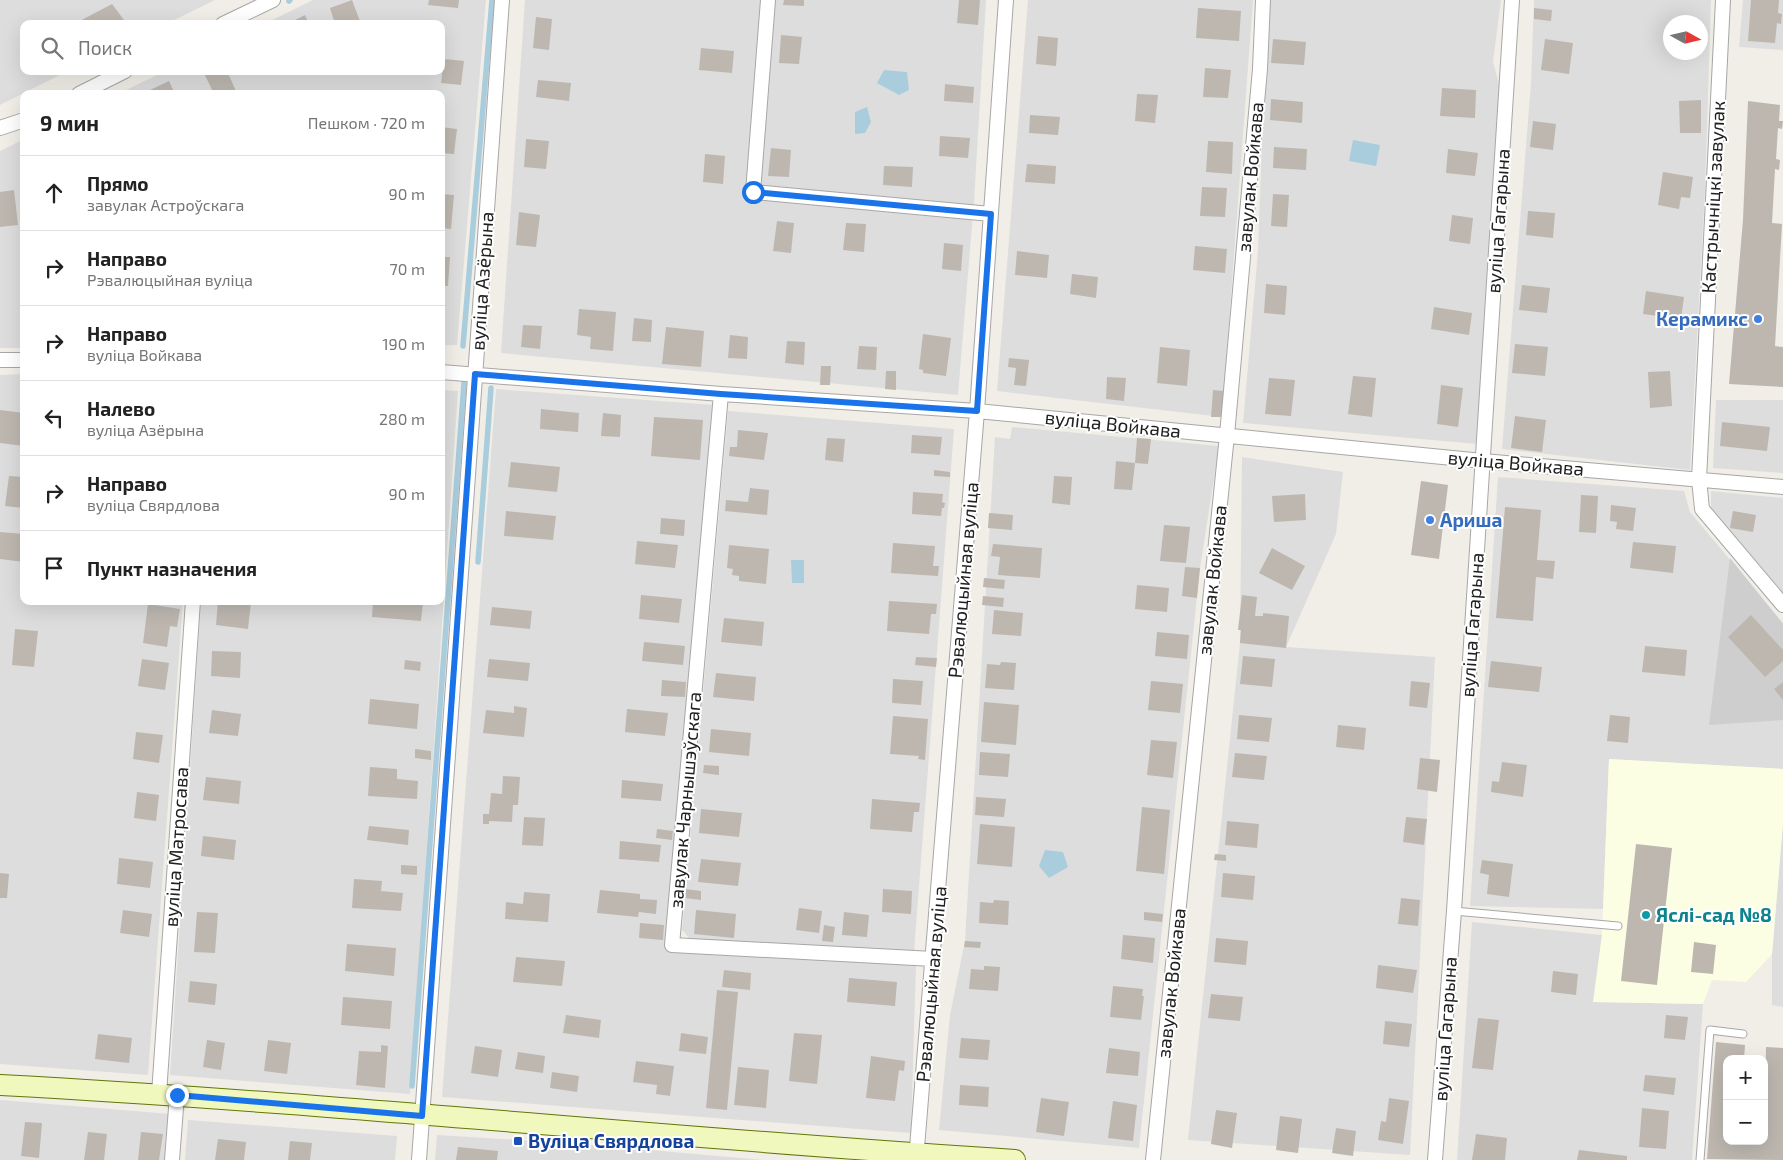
<!DOCTYPE html>
<html lang="ru">
<meta charset="utf-8">
<style>
body{margin:0;font-family:"Exo 2",sans-serif;background:#f6f6f6;color:#222}
.controls{position:absolute;right:15px;bottom:15px;display:grid;overflow:hidden;border-radius:10px;box-shadow:0 5px 20px #0002}
.controls button{width:45px;height:45px;display:grid;place-items:center;padding:0;border:0;border-bottom:1px solid #e0e0e0;background:#fff;color:#222;font:25px sans-serif}
.compass{position:absolute;left:1663px;top:15px;width:45px;height:45px;border-radius:50%;background:#fff;box-shadow:0 5px 20px #0002;rotate:98deg}
.stop{position:absolute;width:15px;height:15px;margin:-11px;border:4px solid #1a73e8;border-radius:50%;background:#fff}
.stop.end{background:#1a73e8;border-color:#fff;box-shadow:0 1px 5px #0008}
.list{margin:0;padding:0;list-style:none}
h2{display:flex;justify-content:space-between;align-items:center;height:65px;margin:0;padding:0 20px;font-size:21px}
h2 small{font-size:16px;font-weight:400;color:#767676}
.list li{display:grid;grid-template-columns:32px 1fr auto;gap:15px;align-items:center;box-sizing:border-box;height:75px;padding:0 20px;border-top:1px solid #e0e0e0}
.list b{display:block;font-size:19px;white-space:nowrap}
.list p{margin:0;font-size:16px;white-space:nowrap;color:#767676}
.list em{font-size:16px;font-style:normal;color:#767676}
.icon{flex:none;width:28px;height:28px;fill:none;stroke:currentColor;stroke-width:2;stroke-linecap:round;stroke-linejoin:round}
.map{position:relative;flex:none;width:1783px;height:1160px;overflow:hidden}
.search{position:absolute;background:#fff;box-shadow:0 5px 20px #0002;left:20px;top:20px;width:425px;height:55px;display:flex;align-items:center;gap:12px;box-sizing:border-box;padding:0 18px;border-radius:10px;color:#767676;font-size:19px}
.panel{position:absolute;background:#fff;box-shadow:0 5px 20px #0002;left:20px;top:90px;width:425px;height:515px;border-radius:10px}
.map>svg:first-child{display:block}
.residential{fill:#dedddd;fill-rule:evenodd}
.education{fill:#fcfee3}
.religious{fill:#cecece}
.water{fill:#a9cddd}
.lines{fill:none;stroke-linecap:round;stroke-linejoin:round}
.stream{stroke:#a9cddd;stroke-width:5.5}
.building{fill:#bdb7b0}
.service-casing{stroke:#a7a7a7;stroke-width:9}
.minor-casing{stroke:#a7a7a7;stroke-width:16}
.secondary-casing{stroke:#627608;stroke-width:22}
.service{stroke:#fff;stroke-width:7}
.minor{stroke:#fff;stroke-width:14}
.secondary{stroke:#f1f8be;stroke-width:20}
.route{stroke:#1a73e8;stroke-width:6}
.shop-dot{fill:#3f7fe0;stroke:#fff;stroke-width:2}
.culture-dot{fill:#0f9aa8;stroke:#fff;stroke-width:2}
.transit-dot{fill:#1a4fb4;stroke:#fff;stroke-width:2}
.labels{text-anchor:middle;stroke-width:4;stroke-linejoin:round;paint-order:stroke}
.street-label{font-size:19px;fill:#202020;stroke:#fff}
.shop-label{font-size:19px;font-weight:bold;fill:#366cbe;stroke:#fff;text-anchor:end}
.culture-label{font-size:19px;font-weight:bold;fill:#0d838f;stroke:#fff;text-anchor:start}
.transit-label{font-size:19px;font-weight:bold;fill:#164399;stroke:#fff;text-anchor:start}
</style>
<div class="map">
<svg width="1783" height="1160" viewBox="0 0 1783 1160">
<rect width="100%" height="100%" fill="#f0eee7"/>
<path class="residential" d="M0,0h215l-49,24h-142v47h44l-68,34z
M313,0h173l-29,345h-16v-251h-323l47,-23h276v-47h-177z
M525,0h461l-12,201 -16,194 -457,-42z
M1028,0h225l-31,417 -225,-26z
M1267,0h234l-8,62 7,25 -23,357 -234,-21 15,-172z
M1534,0h177l-6,189 -15,281 -188,-21 29,-366zM1670,22h30v30h-30z
M1743,0h40v50l-44,-3z
M24,139v209h-24v-197z
M24,374v227h159l-35,474 -148,-11v-689z
M496,389l219,16 -49,535 250,23 -5,170 -469,-36z
M441,390l17,1 -48,703 -240,-19 31,-474h240z
M1716,400h67v73l-70,-5z
M728,411l226,18 -40,523 -224,-13 -8,-9z
M1012,427l207,19 -19,122 -61,580 -200,-18 11,-115 15,-74 30,-504 15,2z
M1242,457l101,15 -7,62 -50,113 149,10 -25,498 -222,-15 52,-497z
M1498,477l186,14 6,21 93,111v146l-174,-10 -6,150 -133,-3z
M1711,491l72,7v95l-72,-85z
M1783,823v184l-11,-2v-51z
M1472,922l130,13 -8,67 109,2 -11,156h-235z
M0,1100l171,14 -3,46h-168z
M188,1120l209,16 -2,24h-210z
M437,1135l132,8 195,17h-329z"/>
<path class="education" d="M1609,759l174,10v54l-11,131 -26,28 -34,-2 -9,24 -110,-2 9,-67z"/>
<path class="religious" d="M1730,558l53,66v96l-74,5z"/>
<path class="water" d="M884,70l23,2 2,18 -10,5 -22,-12z
M867,107l4,15 -6,11 -10,1v-22z
M1353,140l27,5 -4,21 -27,-5z
M791,560h13v23h-12z
M1045,850l18,2 5,15 -19,11 -10,-12z"/>
<g class="lines">
<path class="stream" d="M289,1l1,-1
M463,346l29,-346
M478,562l13,-174
M412,1086l52,-703"/>
</g>
<path class="building" d="M352,0l9,24h-26l-5,-16z
M429,0h30l-1,8 -30,-3z
M784,0h20v6l-21,-1z
M959,0h21l-2,25 -21,-2z
M1751,0h28l-1,13 4,1 -1,10 -4,-1 -2,20 -27,-2z
M112,4l15,20h-53z
M1198,8l43,3 -2,30 -43,-3z
M1534,8l18,2 -1,11 -17,-2z
M305,15l4,9h-22z
M536,17l16,2 -3,31 -16,-2z
M781,35l21,2 -3,27 -20,-1z
M1038,36l20,2 -2,28 -20,-2z
M1273,39l33,3 -2,23 -33,-2z
M1545,39l28,4 -4,31 -28,-4z
M701,48l33,3 -2,22 -33,-3z
M444,59l20,2 -3,24 -20,-2z
M1205,68l26,2 -3,28 -25,-1z
M203,71h24l9,20 -6,3h-16z
M538,80l33,3 -2,18 -33,-4z
M169,81l6,13h-23l-2,-4z
M945,84l29,3 -1,16 -29,-2z
M1442,88l34,2 -1,28 -35,-2z
M1137,94l21,1 -3,28 -20,-2z
M1271,99l32,3 -1,21 -32,-3z
M1701,100v33h-21l-1,-32z
M1748,101l32,4 -1,16h4l-1,8 -4,-1 -2,31 4,1 -1,10 -4,-1 -3,54 10,1 -7,122 8,1v40l-54,-3 14,-164z
M1030,115l30,2 -2,18 -29,-2z
M1533,121l23,3 -3,26 -23,-3z
M441,127l16,2 -3,25 -13,-1z
M940,136l30,2 -2,20 -29,-2z
M526,139l23,2 -3,28 -22,-2z
M1208,141l25,1 -1,32 -26,-2z
M1274,147l33,2 -1,21 -33,-2z
M771,148l20,2 -2,27 -21,-1z
M1448,149l30,4 -3,23 -29,-3z
M705,154l20,2 -2,28 -20,-2z
M1027,164l29,2 -1,18 -30,-2z
M884,166l29,1 -1,20 -29,-2z
M1663,172l30,5 -3,21 -9,-1 -2,12 -21,-4z
M1202,187l25,1 -2,29 -25,-1z
M14,190l4,35 -18,2v-35z
M441,194l13,1 -3,34 -10,-1z
M1273,194l16,1 -2,32 -16,-1z
M1528,211l27,2 -2,25 -27,-3z
M519,212l21,3 -4,32 -20,-2z
M1452,215l21,3 -3,26 -21,-3z
M777,221l17,2 -3,30 -18,-2z
M846,223l20,1 -2,28 -21,-2z
M944,243l19,2 -2,26 -19,-2z
M1195,246l32,3 -2,24 -32,-3z
M1017,251l32,4 -2,23 -32,-3z
M441,257h9l-2,29h-7z
M1072,274l26,3 -2,21 -26,-4z
M1266,284l21,2 -2,29 -21,-2z
M1522,285l28,3 -3,25 -28,-3z
M1646,291l38,6 -3,22 -38,-5z
M1434,307l38,6 -3,22 -38,-6z
M579,309l37,3 -3,39 -23,-2 1,-12 -14,-2z
M634,318l18,2 -1,22 -19,-1z
M523,325l19,1 -2,23 -19,-2z
M666,327l38,4 -3,36 -39,-3z
M923,334l28,4 -5,38 -23,-3v-3l-4,-1z
M730,335l18,2 -1,22 -19,-1z
M787,341l18,1 -1,23 -19,-2z
M1515,344l33,3 -3,29 -33,-3z
M859,346l18,1 -1,23 -19,-1z
M1160,347l30,3 -3,36 -30,-3z
M1009,358l20,2 -3,26 -12,-1 2,-17 -8,-1z
M821,366h10l-1,19h-10z
M886,371h10v19l-11,-1z
M1670,371l2,35 -22,2 -2,-36z
M1353,376l23,2 -4,39 -24,-3z
M1107,377l19,1 -2,23 -18,-2z
M1269,378l26,2 -4,36 -26,-2z
M1441,385l22,3 -5,39 -21,-3z
M1213,390l11,1 -2,26h-11z
M541,409l38,4 -1,19 -38,-3z
M0,410l24,3v33l-24,-3z
M603,413l18,2 -1,22 -19,-1z
M1515,416l31,4 -4,32 -31,-4z
M654,417l49,3 -3,40 -49,-4z
M1722,422l48,5 -3,24 -47,-5z
M738,430l30,3 -4,27 -35,-4 1,-9h7z
M912,435l30,2 -2,18 -29,-2z
M827,438l18,1 -2,23 -18,-2z
M1137,438l14,1 -3,25 -13,-1z
M1116,461l19,2 -3,27 -18,-1z
M511,462l49,5 -3,25 -49,-5z
M934,470l16,2v5l-16,-1z
M9,476l15,1v31l-19,-2z
M1054,476l18,1 -2,28 -18,-2z
M1421,481l27,4 -9,74 -28,-4z
M750,488l19,2 -2,25 -42,-4 1,-11 22,2z
M913,492l30,2 -1,8 3,1 -1,5h-2l-1,8 -29,-2z
M1305,494l1,26 -32,2 -2,-26z
M1581,495l17,1 -2,37 -17,-1z
M1611,505l25,3 -3,23 -17,-2 1,-7 -7,-1z
M1505,507l36,3 -4,50 18,1 -2,18 -17,-2 -3,44 -37,-3z
M506,511l50,5 -3,24 -49,-4z
M1733,511l23,4 -3,17 -23,-4z
M989,513l24,2 -1,15 -24,-2z
M661,518l24,2 -1,16 -24,-2z
M1164,525l26,2 -4,36 -26,-2z
M0,532l24,2v28l-24,-3z
M637,541l41,4 -3,23 -40,-4z
M1633,542l43,4 -3,27 -43,-5z
M893,543l42,3 -2,20h6l-1,10 -47,-3z
M993,544l49,4 -2,30 -42,-3 2,-18 -9,-1z
M729,545l40,4 -3,35 -27,-3v-5l-7,-1 1,-6 -6,-1z
M1272,548l33,18 -13,24 -33,-17z
M1185,567l15,1 -3,30 -15,-2z
M984,578l21,2 -1,9 -21,-2z
M1137,585l32,3 -2,24 -32,-3z
M641,595l41,4 -3,24 -40,-4z
M1242,595l15,2 -2,19h8v-3l26,3 -3,32 -46,-5 1,-13h-3z
M983,596l21,2 -1,9 -21,-2z
M218,601l33,1 -3,27 -32,-4z
M373,601h50l-2,20 -49,-4z
M889,601l48,3 -1,10h-5l-2,20 -42,-3z
M148,604l32,5 -3,18 -7,-1 -3,21 -24,-4z
M492,607l40,4 -2,18 -40,-4z
M994,610l29,3 -2,23 -29,-2z
M1751,615l32,35v11l-18,16 -37,-40z
M724,618l40,4 -2,24 -41,-4z
M15,629l23,2 -4,36 -22,-2z
M1157,632l32,3 -2,24 -32,-3z
M644,642l41,4 -2,19 -41,-4z
M1645,646l42,4 -2,26 -43,-4z
M212,651l29,1 -1,26 -29,-2z
M1243,656l32,3 -3,28 -32,-3z
M916,657l21,1 -1,9 -21,-2z
M142,659l27,4 -4,27 -27,-4z
M489,659l41,4 -2,18 -41,-4z
M405,660l16,2 -1,9 -16,-2z
M1491,661l51,6 -3,25 -51,-5z
M1001,662l15,1 -2,27 -29,-2 2,-24 13,1z
M716,673l40,4 -2,24 -41,-4z
M893,679l30,2 -2,24 -29,-2z
M662,680l24,2 -1,15 -24,-1z
M1151,681l32,3 -3,29 -32,-3z
M1411,681l19,2 -3,25 -18,-2z
M1783,682v18l-9,-11z
M370,699l49,5 -2,25 -49,-5z
M984,702l35,3 -3,40 -35,-3z
M514,706l13,2 -3,29 -41,-4 3,-23 28,3z
M627,709l41,4 -3,23 -40,-4z
M212,710l29,4 -3,22 -29,-3z
M1239,715l33,3 -3,24 -32,-3z
M1610,715l20,2 -2,26 -21,-2z
M893,716l35,3 -3,41 -7,-1 1,-3 -29,-2z
M1338,725l28,3 -2,22 -28,-3z
M711,729l40,4 -2,23 -40,-4z
M136,732l27,3 -4,28 -26,-4z
M1151,740l26,2 -4,36 -26,-3z
M415,749l16,2v9l-16,-2z
M980,752l30,2 -2,23 -29,-2z
M1235,753l32,3 -3,24 -32,-3z
M1420,758l20,2 -3,32 -20,-3z
M1502,762l25,3 -4,32 -32,-5 1,-11 7,1z
M704,765l15,1v9l-16,-2z
M370,767l27,2v10l21,2 -1,18 -49,-3z
M503,776l17,1 -2,28h-5l-1,17 -23,-1v3h-6v-10h6l2,-21 11,1z
M206,777l35,4 -2,23 -36,-4z
M622,780l41,4 -2,17 -40,-3z
M137,792l22,3 -3,26 -22,-3z
M976,797l30,2 -2,18 -29,-2z
M872,799l48,4 -1,9h-5l-2,20 -42,-3z
M1142,807l28,3 -6,64 -28,-3z
M701,809l41,4 -3,24 -40,-4z
M524,817l21,1 -2,28 -21,-1z
M1406,817l21,2 -3,26 -21,-3z
M1227,821l32,3 -2,24 -32,-3z
M980,824l35,3 -3,40 -35,-3z
M369,826l40,4 -1,15 -41,-5z
M657,829l16,2 -1,9 -16,-2z
M203,836l33,4 -2,20 -33,-4z
M620,841l41,4 -2,17 -40,-3z
M1636,844l36,4 -15,137 -36,-4z
M1215,854l11,1v6l-12,-1z
M119,858l34,4 -3,26 -33,-4z
M701,859l40,4 -3,23 -40,-4z
M1482,860l31,4 -4,33 -22,-3 2,-19 -9,-2z
M401,865l16,1v9l-16,-1z
M0,873l9,1 -2,24h-7z
M1223,873l32,3 -2,24 -32,-3z
M354,879l28,2 -1,10 22,2 -2,18 -49,-3z
M685,889l16,2v9l-16,-2z
M883,889l29,2 -1,23 -29,-2z
M600,890l40,4v5l17,1 -1,14 -17,-2 -1,5 -41,-4z
M524,892l26,2 -2,28 -43,-3 1,-17 17,2z
M1401,898l19,2 -2,26 -20,-2z
M994,900l15,1 -1,24 -29,-2 1,-21 13,1z
M799,908l23,3 -3,22 -23,-3z
M123,910l29,4 -3,23 -29,-4z
M696,910l40,4 -2,24 -40,-4z
M197,912l21,1 -3,40 -21,-1z
M844,912l25,3 -2,22 -25,-2z
M1144,912l19,2 -1,8 -18,-2z
M640,923l24,2 -1,15 -24,-2z
M824,925l11,2 -2,15 -11,-1z
M1123,935l32,3 -2,25 -32,-4z
M1216,938l32,3 -2,24 -32,-3z
M965,941l16,1 -1,6 -16,-1z
M1694,942l22,3 -3,29 -22,-2z
M347,944l49,4 -2,28 -49,-5z
M516,957l49,4 -3,25 -49,-4z
M1378,965l39,5 -4,23 -37,-5z
M984,966l16,1 -2,24 -29,-2 2,-20 13,1z
M724,970l27,3 -1,17 -28,-3z
M1553,971l25,3 -2,21 -25,-3z
M849,978l48,4 -2,24 -48,-4z
M190,981l27,3 -2,21 -27,-3z
M1113,986l30,3 -1,7h2l-3,24 -31,-3z
M717,990l21,2 -11,118 -21,-2z
M1211,994l32,3 -3,24 -32,-3z
M343,997l49,4 -2,28 -49,-4z
M566,1015l35,5 -2,18 -36,-5z
M1666,1015l22,2 -3,23 -21,-2z
M1478,1018l21,2 -6,50 -21,-2z
M1385,1021l27,3 -3,23 -26,-3z
M681,1033l27,4 -2,17 -27,-3z
M794,1033l28,2 -5,49 -28,-3z
M98,1034l34,4 -3,25 -34,-4z
M961,1038l29,2 -2,20 -29,-2z
M207,1040l18,3 -4,27 -18,-3z
M268,1040l23,3 -4,31 -23,-3z
M1716,1042l29,3 -1,14h-17v82h37l2,-94 17,1v112l-76,-1z
M381,1045l7,1 -3,42 -29,-3 3,-34 22,1z
M475,1046l27,4 -4,27 -27,-4z
M1109,1048l31,4 -2,24 -32,-3z
M518,1052l27,4 -2,17 -28,-4z
M871,1056l34,5 -1,10 -5,-1 -4,31 -29,-3z
M636,1061l38,5 -4,30 -14,-2 1,-9 -24,-3z
M738,1067l31,3 -3,38 -32,-3z
M552,1072l27,4 -2,16 -27,-4z
M1645,1075l31,3 -2,17 -31,-4z
M960,1085l29,2 -1,20 -29,-2z
M1041,1098l28,4 -5,34 -28,-4z
M1389,1098l20,3 -6,43 -25,-4 3,-19 5,1z
M1113,1101l24,4 -4,36 -25,-3z
M1642,1108l27,3 -3,38 -27,-2z
M1216,1110l21,3 -5,35 -21,-4z
M1280,1116l22,3 -4,34 -22,-3z
M25,1122l17,1 -3,35 -18,-2z
M1336,1128l20,3 -3,25 -21,-3z
M88,1132l19,2 -3,26h-20z
M141,1132l22,2 -4,26h-21z
M1476,1134l31,4 -2,22h-33z
M218,1139l28,3 -2,18h-29z
M290,1141l22,2 -2,17h-22z
M458,1147l40,4 -1,9h-41z
M1579,1150l48,6v4h-50z"/>
<g class="lines">
<defs>
<path id="service" d="M1454,911l164,15
M1700,1160l10,-130 33,4"/>
<path id="minor" d="M768,0l-15,192 238,22
M1723,0l-24,479 3,30 81,96
M223,24l50,-24
M79,94l46,-23
M0,128l24,-8
M0,360h24
M441,372l280,22 256,17 506,50 300,26
M721,394l-49,551 261,14
M159,1094l34,-493
M172,1160l5,-65
M419,1160l83,-1160
M916,1160l61,-749 29,-411
M1153,1160l74,-725 33,-366 3,-69
M1435,1160l19,-249 58,-911"/>
<path id="secondary" d="M0,1085c339,18 676,54 1015,75"/>
</defs>
<use href="#service" class="service-casing"/>
<use href="#minor" class="minor-casing"/>
<use href="#secondary" class="secondary-casing"/>
<use href="#service" class="service"/>
<use href="#minor" class="minor"/>
<use href="#secondary" class="secondary"/>
</g>
<g class="lines">
<path class="route" d="M177,1095l245,21 53,-742 246,20 256,17 14,-197 -238,-22"/>
</g>
<g class="shop-dot">
<circle cx="1758" cy="319" r="5"/>
<circle cx="1430" cy="520" r="5"/>
</g>
<circle class="culture-dot" cx="1646" cy="915" r="5"/>
<rect class="transit-dot" x="513" y="1136" width="10" height="10" rx="2.5"/>
<g class="labels">
<g class="street-label">
<text transform="translate(1250 177) rotate(-85)" y="7">завулак Войкава</text>
<text transform="translate(1713 197) rotate(-87)" y="7">Кастрычніцкі завулак</text>
<text transform="translate(1498 221) rotate(-86)" y="7">вуліца Гагарына</text>
<text transform="translate(482 281) rotate(-86)" y="7">вуліца Азёрына</text>
<text transform="translate(1113 424) rotate(6)" y="7">вуліца Войкава</text>
<text transform="translate(1516 463) rotate(5)" y="7">вуліца Войкава</text>
<text transform="translate(963 580) rotate(-85)" y="7">Рэвалюцыйная вуліца</text>
<text transform="translate(1212 580) rotate(-84)" y="7">завулак Войкава</text>
<text transform="translate(1472 625) rotate(-86)" y="7">вуліца Гагарына</text>
<text transform="translate(685 800) rotate(-85)" y="7">завулак Чарнышэўскага</text>
<text transform="translate(176 847) rotate(-86)" y="7">вуліца Матросава</text>
<text transform="translate(1171 983) rotate(-84)" y="7">завулак Войкава</text>
<text transform="translate(931 984) rotate(-85)" y="7">Рэвалюцыйная вуліца</text>
<text transform="translate(1445 1029) rotate(-86)" y="7">вуліца Гагарына</text>
</g>
<g class="shop-label">
<text x="1748" y="326">Керамикс</text>
<text x="1440" y="527" text-anchor="start">Ариша</text>
</g>
<g class="culture-label">
<text x="1656" y="922">Яслі-сад №8</text>
</g>
<g class="transit-label">
<text x="528" y="1148">Вуліца Свярдлова</text>
</g>
</g>
</svg>
<div class="controls">
<button>+</button>
<button>−</button>
</div>
<svg class="compass" viewBox="-18 -18 36 36"><path d="M0-13l5 13h-10z" fill="#e53935"/><path d="M0 13l5-13h-10z" fill="#767676"/></svg>
<div class="stop" style="left:753px;top:192px"></div>
<div class="stop end" style="left:177px;top:1095px"></div>
<div class="search"><svg class="icon" aria-label="search" viewBox="0 0 24 24"><circle cx="10" cy="10" r="6"/><path d="M15 15l6 6"/></svg>Поиск</div>
<section class="panel">
<h2>9 мин<small>Пешком · 720 m</small></h2>
<ul class="list">
<li><svg class="icon" aria-label="ahead" viewBox="0 0 24 24"><path d="M12 20V5M6 11l6-6 6 6"/></svg><div><b>Прямо</b><p>завулак Астроўскага</p></div><em>90 m</em></li>
<li><svg class="icon" aria-label="right" viewBox="0 0 24 24"><path d="M7 20v-9h11M14 6l5 5-5 5"/></svg><div><b>Направо</b><p>Рэвалюцыйная вуліца</p></div><em>70 m</em></li>
<li><svg class="icon" aria-label="right" viewBox="0 0 24 24"><path d="M7 20v-9h11M14 6l5 5-5 5"/></svg><div><b>Направо</b><p>вуліца Войкава</p></div><em>190 m</em></li>
<li><svg class="icon" aria-label="left" viewBox="0 0 24 24"><path d="M17 20v-9H6M10 6l-5 5 5 5"/></svg><div><b>Налево</b><p>вуліца Азёрына</p></div><em>280 m</em></li>
<li><svg class="icon" aria-label="right" viewBox="0 0 24 24"><path d="M7 20v-9h11M14 6l5 5-5 5"/></svg><div><b>Направо</b><p>вуліца Свярдлова</p></div><em>90 m</em></li>
<li><svg class="icon" aria-label="arrive" viewBox="0 0 24 24"><path d="M6 21V4h12l-3 4 3 4H6"/></svg><div><b>Пункт назначения</b></div></li>
</ul>
</section>
</div>
